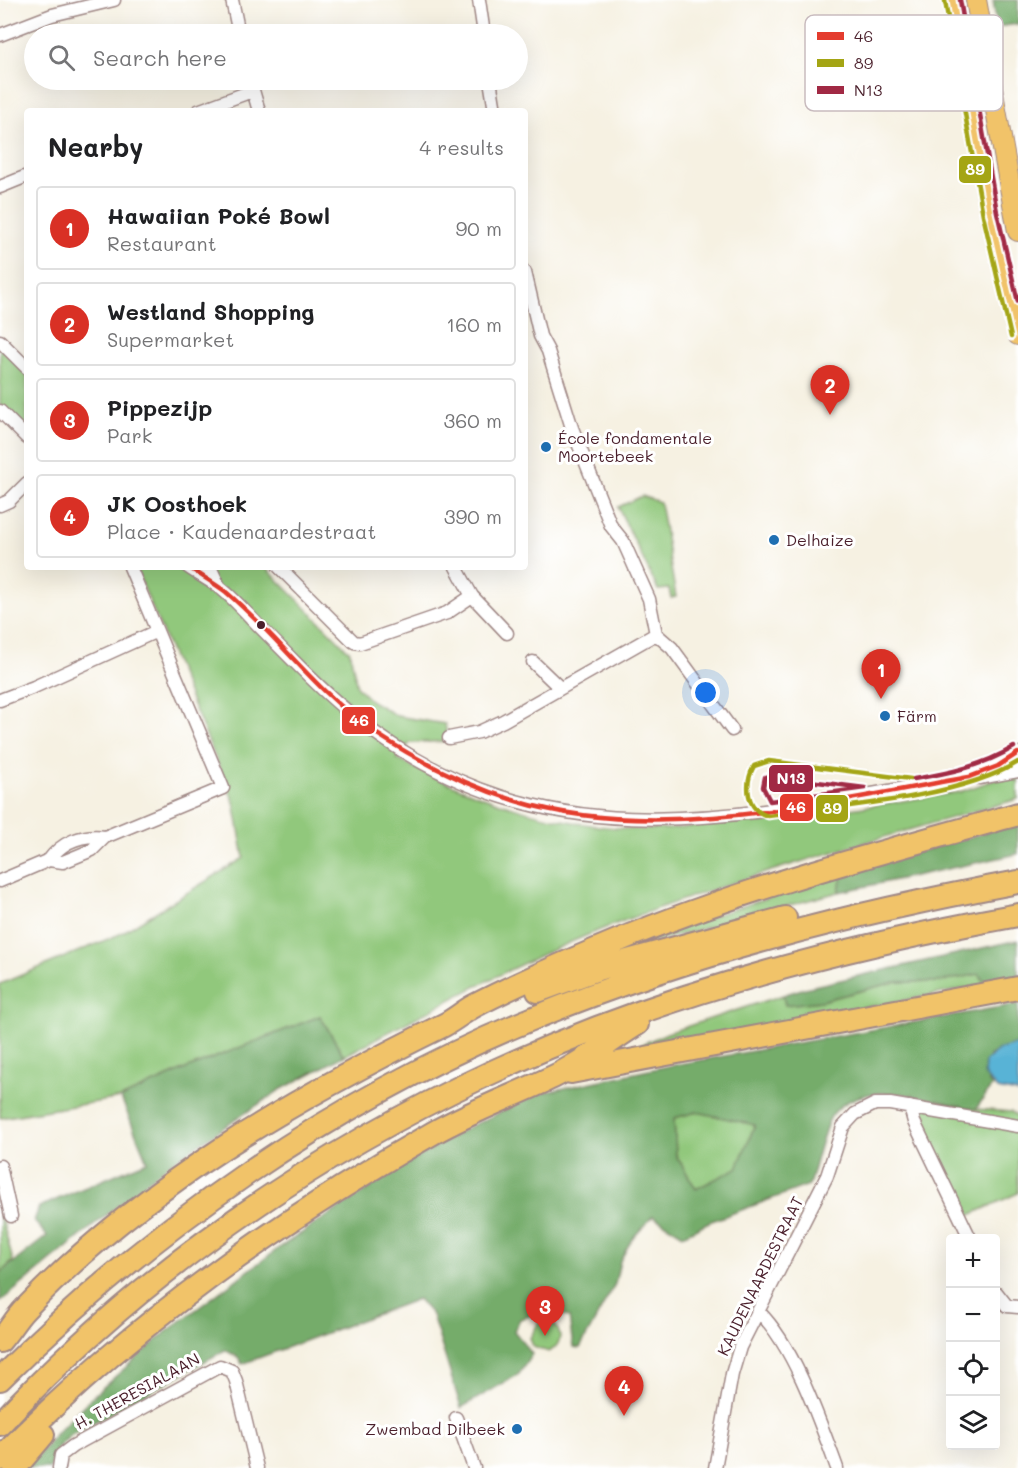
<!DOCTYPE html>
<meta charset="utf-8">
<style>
body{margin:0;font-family:Mali,sans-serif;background:#f2f2f2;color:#202124}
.controls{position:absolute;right:18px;bottom:18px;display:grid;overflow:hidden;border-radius:6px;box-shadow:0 6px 24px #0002}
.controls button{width:54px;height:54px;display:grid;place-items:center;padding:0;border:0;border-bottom:2px solid #e0e0e0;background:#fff;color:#202124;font:30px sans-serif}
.you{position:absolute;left:706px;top:693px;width:21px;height:21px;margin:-15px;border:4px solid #fff;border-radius:50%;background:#1a73e8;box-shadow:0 0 0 9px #1a73e833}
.badge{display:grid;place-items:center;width:39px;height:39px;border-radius:50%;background:#d93025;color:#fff;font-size:20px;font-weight:700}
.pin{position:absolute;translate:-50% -50px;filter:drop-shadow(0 2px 3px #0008)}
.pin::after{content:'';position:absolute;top:32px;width:21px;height:18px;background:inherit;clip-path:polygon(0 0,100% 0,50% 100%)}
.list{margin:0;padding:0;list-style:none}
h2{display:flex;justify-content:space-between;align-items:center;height:78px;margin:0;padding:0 24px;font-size:26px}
h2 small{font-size:20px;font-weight:400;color:#757577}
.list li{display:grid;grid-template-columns:39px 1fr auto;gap:18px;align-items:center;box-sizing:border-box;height:84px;margin:0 12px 12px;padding:0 12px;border:2px solid #e0e0e0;border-radius:6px}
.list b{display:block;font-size:22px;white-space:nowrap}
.list p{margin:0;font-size:20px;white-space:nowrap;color:#757577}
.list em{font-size:20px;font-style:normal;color:#757577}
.icon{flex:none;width:33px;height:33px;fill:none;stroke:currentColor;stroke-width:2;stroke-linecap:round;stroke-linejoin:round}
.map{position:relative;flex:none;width:1018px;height:1468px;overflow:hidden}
.search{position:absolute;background:#fff;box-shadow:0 6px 24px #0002;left:24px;top:24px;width:504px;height:66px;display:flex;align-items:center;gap:15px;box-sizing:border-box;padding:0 21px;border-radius:33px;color:#757577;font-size:22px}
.panel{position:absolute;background:#fff;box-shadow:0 6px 24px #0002;left:24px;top:108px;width:504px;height:462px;border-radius:6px}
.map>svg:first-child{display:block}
.green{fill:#91c87b;stroke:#6e7453;stroke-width:1.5}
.forest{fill:#74ac6b;stroke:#5f664b;stroke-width:1.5;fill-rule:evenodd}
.water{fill:#58b3d6;stroke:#516980;stroke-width:1.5}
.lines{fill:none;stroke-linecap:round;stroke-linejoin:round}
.minor-casing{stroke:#a08886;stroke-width:15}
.primary-casing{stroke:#a08886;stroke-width:22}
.motorway-casing{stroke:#a08886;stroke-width:26}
.minor{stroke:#fff;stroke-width:12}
.primary{stroke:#f1c369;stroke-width:20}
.motorway{stroke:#f1c369;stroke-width:22}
.bus-1-casing{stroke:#fff;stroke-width:9}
.bus-2-casing{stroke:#fff;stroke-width:9}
.bus-3-casing{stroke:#fff;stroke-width:9}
.bus-1{stroke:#e43c2e;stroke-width:4.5}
.bus-2{stroke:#a4a514;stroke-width:4.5}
.bus-3{stroke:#a12944;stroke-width:4.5}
.poi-dot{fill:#1f6fb2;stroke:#fff;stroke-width:2}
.bus-dot{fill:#4a1f2b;stroke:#fff;stroke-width:2}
.labels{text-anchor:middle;stroke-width:6;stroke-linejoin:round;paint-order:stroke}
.poi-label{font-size:16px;fill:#4a1f2b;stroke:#fff;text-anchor:start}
.street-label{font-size:16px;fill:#4a1f2b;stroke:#fff}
.key{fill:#fff;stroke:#c9bcbf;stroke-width:1.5}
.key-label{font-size:16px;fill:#4a1f2b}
.line-badge{stroke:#fff;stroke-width:2}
.badge-label{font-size:16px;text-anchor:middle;font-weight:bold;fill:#fff}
</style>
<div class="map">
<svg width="1018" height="1468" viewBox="0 0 1018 1468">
<rect width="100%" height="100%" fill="#fff"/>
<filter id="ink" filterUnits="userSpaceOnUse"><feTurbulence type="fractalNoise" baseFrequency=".0167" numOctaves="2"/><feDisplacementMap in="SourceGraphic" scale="12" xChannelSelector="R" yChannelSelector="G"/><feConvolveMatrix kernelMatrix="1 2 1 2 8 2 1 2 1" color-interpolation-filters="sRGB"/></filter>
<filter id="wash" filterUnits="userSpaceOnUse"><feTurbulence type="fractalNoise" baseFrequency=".008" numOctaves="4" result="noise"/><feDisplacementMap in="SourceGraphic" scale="24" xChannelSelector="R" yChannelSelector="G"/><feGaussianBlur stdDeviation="1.35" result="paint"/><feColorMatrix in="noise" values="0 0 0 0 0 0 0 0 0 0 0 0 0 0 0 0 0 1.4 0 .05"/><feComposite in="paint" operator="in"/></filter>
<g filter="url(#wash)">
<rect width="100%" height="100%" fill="#f6f1e2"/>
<path class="green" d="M0,347l27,27v58l-27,-27z
M642,496l18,6 16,95 -5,1 -2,-9 -11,1 -40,-83z
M135,567h130l85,85 7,35 13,13 27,16 48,8 3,17 -38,2 -13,16c85,43 174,74 272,70 35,-2 69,-11 104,-8l187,-29 34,-12 24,-5v24c-134,38 -269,75 -400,124 -95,36 -184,85 -274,133l-24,-40 -132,52 -67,30 -121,20v-134l120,-50 124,-76 -10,-56z
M842,874l-3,18 -219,59 27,-14z
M979,974l7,11 -364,68 45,-20 116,-38 2,10 36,-4 74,-19h44z
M910,1097l66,12 35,3 7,4v77l-52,24z
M697,1112l58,12 -18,45 -41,20 -20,-34 -2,-37z
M0,1212l13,49 -13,12z
M548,1318c14,12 17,24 1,34l-16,-5 -3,-9 9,-16z"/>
<path class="forest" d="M993,0h25v24l-21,3z
M1018,823v31l-179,38 3,-18z
M1018,940v40l-32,5 -7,-11 -40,8h-44l-74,19 -36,4 -2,-10 22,-7z
M1018,1004v40l-28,11 -2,26 4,5 -16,23c-42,-8 -113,-34 -144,6 -8,11 -18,55 -23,70l-100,37 -26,13 -30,-19 -21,23 -12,22 -5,23 -35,64 -7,-1 -4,-30 -25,-6 -24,8 -6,12 18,23 -13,20 -58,34 -29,-93 -14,-16 -176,65 -4,-7 -13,-7 -154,85 -13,12 -8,21h-22l29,-36 36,-36 73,-64 117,-87 122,-80 64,-38 72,-34 127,-27zM697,1112l58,13 -18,43 -41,21 -20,-34 -2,-37z
M320,1016l24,40 -64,34 -112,75 -168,137v-29l47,-37 -13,-15 5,-14 108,-46 -26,-63 67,-30z"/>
<path class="water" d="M1018,1044v49l-21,-4 -13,-15 1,-12 13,-12z"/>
</g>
<g filter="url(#ink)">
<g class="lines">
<defs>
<path id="minor" d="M232,0l7,34
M479,0l5,34
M0,35l52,-20 62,-15
M250,80l9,31
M490,80l5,31
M198,111l54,-20
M0,187l27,-11
M525,272l15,64 8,15 24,77 39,98 12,15 26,58 7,35 16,14 60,82
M0,341l27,27
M0,411l27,27
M0,505l9,-4 18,-18
M188,567c10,7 21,13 31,20 14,10 26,25 39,38 37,37 73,76 116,107 189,136 385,80 595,45l29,-11 20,-13
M210,567l9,19
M279,567l75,75 6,1 87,-30 25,-17
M456,567l16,29 35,37
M533,662l27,26
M0,700l34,-13 123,-56
M449,738l30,-6 24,-11 153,-87
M979,778l39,-7
M49,860c13,-18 33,-26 56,-23
M0,881l49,-21 14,2 29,-12 13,-13 118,-49 -93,-221
M910,1107l4,15 56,116
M0,1166l11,50
M996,1292l11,14 11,1
M759,1312c35,34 61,110 78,156
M456,1418l18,50
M59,1468l2,-13 12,-9 147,-80 12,5 4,10 21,87
M715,1468l17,-94 8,-27 87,-171 16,-49 12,-13 20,-10h15l128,22"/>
<path id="primary" d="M952,0l38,214 28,121
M976,0l42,231"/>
<path id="motorway" d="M538,991l60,-22 187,-51
M571,1072l447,-84
M0,1341c9,-10 16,-23 25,-32 116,-122 270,-211 419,-284 10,-5 19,-13 30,-19 46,-24 95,-45 143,-65 130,-54 266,-89 401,-127
M0,1379c152,-152 335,-280 534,-361 155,-64 319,-105 484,-136
M0,1424c163,-175 374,-311 597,-396 136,-52 278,-87 421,-113
M0,1459c127,-131 275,-236 433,-326 39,-22 80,-37 120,-56 29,-14 57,-36 84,-53
M15,1468l28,-33"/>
</defs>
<use href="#minor" class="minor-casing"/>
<use href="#primary" class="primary-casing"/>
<use href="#motorway" class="motorway-casing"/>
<use href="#minor" class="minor"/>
<use href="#primary" class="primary"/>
<use href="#motorway" class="motorway"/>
<defs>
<path id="bus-1" d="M188,567c12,8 26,16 38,25 52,44 91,101 148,140 44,29 91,53 142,69 139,43 313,1 453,-24l29,-11 20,-13"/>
<path id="bus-2" d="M945,1l38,214 28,122
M911,779l-142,-18 -15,5c-10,18 -8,44 14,50 70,-9 192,-18 250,-54"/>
<path id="bus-3" d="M960,0l37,212 21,90
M770,776l95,12 -95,13 -7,-14 2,-10z
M914,779c35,-6 69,-13 100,-32"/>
</defs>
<use href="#bus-1" class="bus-1-casing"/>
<use href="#bus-2" class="bus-2-casing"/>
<use href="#bus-3" class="bus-3-casing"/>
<use href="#bus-1" class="bus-1"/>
<use href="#bus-2" class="bus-2"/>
<use href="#bus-3" class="bus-3"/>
</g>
</g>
<g class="poi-dot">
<circle cx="546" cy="447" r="6"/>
<circle cx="774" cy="540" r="6"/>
<circle cx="885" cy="716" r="6"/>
<circle cx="517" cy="1429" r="6"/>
</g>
<circle class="bus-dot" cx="261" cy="625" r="5"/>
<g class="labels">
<g class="poi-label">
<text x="558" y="444">École fondamentale<tspan x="558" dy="18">Moortebeek</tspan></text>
<text x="786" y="546">Delhaize</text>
<text x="897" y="722">Färm</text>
<text x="505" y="1435" text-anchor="end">Zwembad Dilbeek</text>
</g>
<g class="street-label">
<text transform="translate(760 1276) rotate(-64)" y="6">KAUDENAARDESTRAAT</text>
<text transform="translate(137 1391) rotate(-29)" y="6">H. THERESIALAAN</text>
</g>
</g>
<rect x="805" y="15" width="198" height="96" rx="9" class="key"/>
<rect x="817" y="32" width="27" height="8" fill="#e43c2e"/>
<rect x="817" y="59" width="27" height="8" fill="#a4a514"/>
<rect x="817" y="86" width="27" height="8" fill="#a12944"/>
<g class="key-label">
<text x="854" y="42">46</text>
<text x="854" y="69">89</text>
<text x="854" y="96">N13</text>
</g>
<g class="line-badge">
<rect x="958" y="155" width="34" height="29" rx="6" fill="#a4a514"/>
<rect x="341" y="706" width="35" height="29" rx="6" fill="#e43c2e"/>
<rect x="768" y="764" width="46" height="29" rx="6" fill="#a12944"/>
<rect x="779" y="793" width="35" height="29" rx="6" fill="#e43c2e"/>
<rect x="815" y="794" width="34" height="29" rx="6" fill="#a4a514"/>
</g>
<g class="badge-label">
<text x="975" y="175">89</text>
<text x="359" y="726">46</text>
<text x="791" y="784">N13</text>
<text x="796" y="813">46</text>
<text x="832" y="814">89</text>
</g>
</svg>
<div class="controls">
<button>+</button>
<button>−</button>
<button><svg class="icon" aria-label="locate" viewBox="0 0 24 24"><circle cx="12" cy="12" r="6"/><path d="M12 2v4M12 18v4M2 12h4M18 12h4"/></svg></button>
<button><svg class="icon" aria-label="layers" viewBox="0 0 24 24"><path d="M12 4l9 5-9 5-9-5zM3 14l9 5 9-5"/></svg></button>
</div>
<div class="you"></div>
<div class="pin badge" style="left:881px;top:699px">1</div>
<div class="pin badge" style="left:830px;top:415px">2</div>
<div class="pin badge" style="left:545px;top:1336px">3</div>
<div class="pin badge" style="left:624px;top:1416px">4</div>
<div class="search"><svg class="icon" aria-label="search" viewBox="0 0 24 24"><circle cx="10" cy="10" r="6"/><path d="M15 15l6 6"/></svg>Search here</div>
<section class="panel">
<h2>Nearby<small>4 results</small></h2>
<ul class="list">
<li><span class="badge">1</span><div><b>Hawaiian Poké Bowl</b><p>Restaurant</p></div><em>90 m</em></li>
<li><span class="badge">2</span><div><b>Westland Shopping</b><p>Supermarket</p></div><em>160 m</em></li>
<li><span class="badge">3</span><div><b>Pippezijp</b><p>Park</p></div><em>360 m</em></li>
<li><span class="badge">4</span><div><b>JK Oosthoek</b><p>Place · Kaudenaardestraat</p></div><em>390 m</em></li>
</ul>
</section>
</div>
